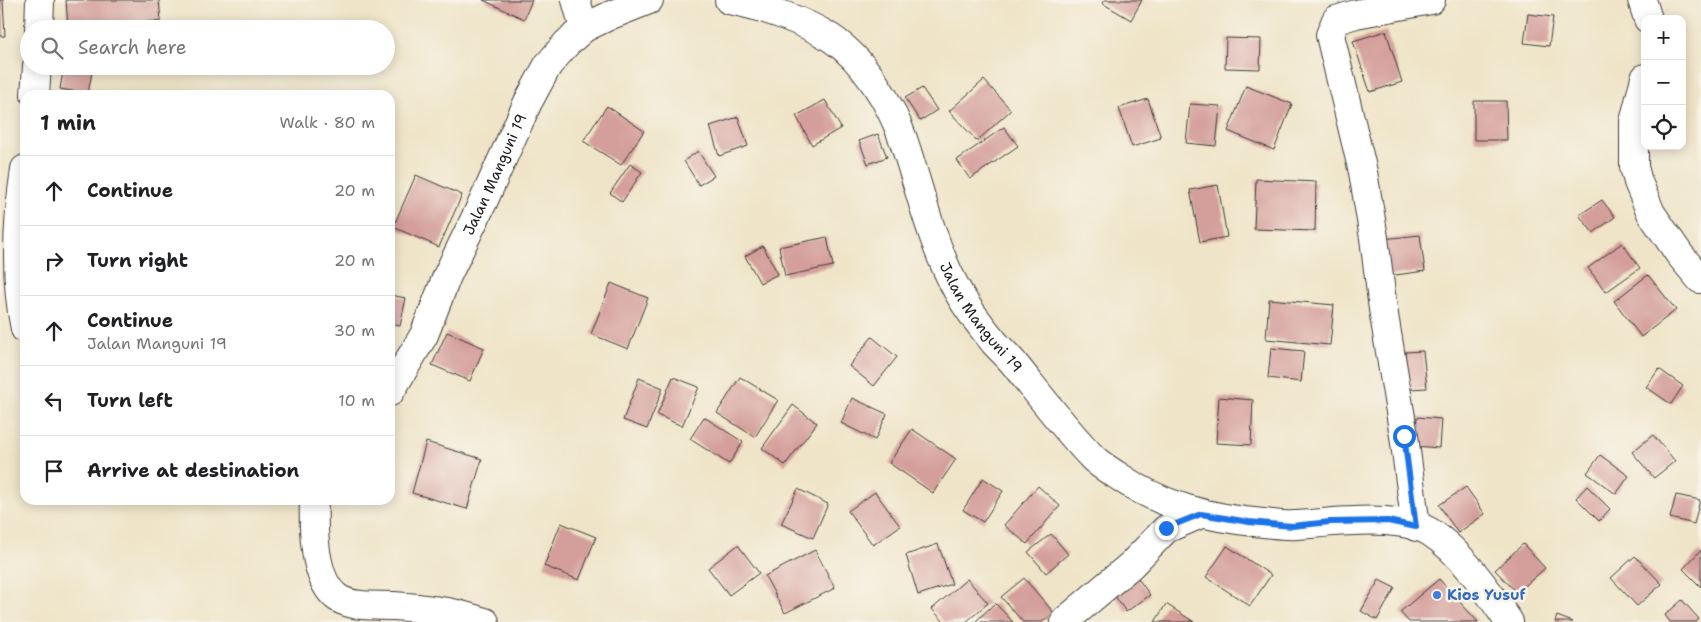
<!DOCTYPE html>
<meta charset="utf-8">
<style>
body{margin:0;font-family:"Shantell Sans",sans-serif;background:#f6f6f6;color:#202124}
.controls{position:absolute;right:15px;top:15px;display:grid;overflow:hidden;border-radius:10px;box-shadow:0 2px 12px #0003}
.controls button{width:45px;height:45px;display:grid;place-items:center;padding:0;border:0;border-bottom:1px solid #e0e0e0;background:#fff;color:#202124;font:25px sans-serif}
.stop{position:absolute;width:15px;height:15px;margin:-11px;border:4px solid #1a73e8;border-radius:50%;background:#fff}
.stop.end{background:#1a73e8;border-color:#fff;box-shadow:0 1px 5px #0008}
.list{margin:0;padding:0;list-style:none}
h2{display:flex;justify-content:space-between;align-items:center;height:65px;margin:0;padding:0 20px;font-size:21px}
h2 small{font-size:16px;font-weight:400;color:#757577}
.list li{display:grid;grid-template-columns:32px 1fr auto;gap:15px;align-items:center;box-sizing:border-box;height:70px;padding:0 20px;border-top:1px solid #e0e0e0}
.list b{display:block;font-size:19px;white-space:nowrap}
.list p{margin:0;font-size:16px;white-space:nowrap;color:#757577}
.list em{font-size:16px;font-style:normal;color:#757577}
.icon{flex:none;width:28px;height:28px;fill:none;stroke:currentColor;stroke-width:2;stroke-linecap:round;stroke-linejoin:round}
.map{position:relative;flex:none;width:1701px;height:622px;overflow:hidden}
.search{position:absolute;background:#fff;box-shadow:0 2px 12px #0003;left:20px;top:20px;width:375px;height:55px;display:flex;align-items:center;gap:12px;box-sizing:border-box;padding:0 18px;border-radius:28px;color:#757577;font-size:19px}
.panel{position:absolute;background:#fff;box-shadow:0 2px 12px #0003;left:20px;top:90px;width:375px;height:415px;border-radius:15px}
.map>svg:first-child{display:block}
.building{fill:#d49e9a}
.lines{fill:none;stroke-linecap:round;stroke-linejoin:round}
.minor-casing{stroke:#3c3a36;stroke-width:30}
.minor{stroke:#fff;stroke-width:28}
.route{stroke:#1a73e8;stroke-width:6}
.shop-dot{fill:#3f7fe0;stroke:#f7f3e8;stroke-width:2}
.labels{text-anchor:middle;stroke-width:5;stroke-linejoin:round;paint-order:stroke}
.street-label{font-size:15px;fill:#1c1c1c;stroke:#f7f3e8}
.shop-label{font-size:15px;font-weight:bold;fill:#366cbe;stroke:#f7f3e8;text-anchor:start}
</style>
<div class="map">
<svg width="1701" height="622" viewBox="0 0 1701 622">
<rect width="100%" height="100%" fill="#f7f3e8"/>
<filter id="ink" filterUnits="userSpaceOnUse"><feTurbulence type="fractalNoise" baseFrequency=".02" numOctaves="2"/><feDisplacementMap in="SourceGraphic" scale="10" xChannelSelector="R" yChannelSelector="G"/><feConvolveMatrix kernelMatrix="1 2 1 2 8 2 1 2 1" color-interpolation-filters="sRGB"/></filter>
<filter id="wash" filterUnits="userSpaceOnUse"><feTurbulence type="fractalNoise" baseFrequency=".0096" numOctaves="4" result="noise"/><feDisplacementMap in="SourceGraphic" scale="20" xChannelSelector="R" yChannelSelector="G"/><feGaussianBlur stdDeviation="1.12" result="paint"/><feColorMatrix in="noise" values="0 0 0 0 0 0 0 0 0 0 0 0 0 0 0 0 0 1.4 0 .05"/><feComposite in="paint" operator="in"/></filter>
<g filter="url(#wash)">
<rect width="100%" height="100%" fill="#efe4c7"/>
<g id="blocks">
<path class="building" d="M0,0h3l2,36h-5z
M66,0h93l2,21 -93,7z
M483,0h49l-8,19z
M1104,0h38l-11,20 -29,-17z
M1528,14l25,3 -4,29 -25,-3z
M1386,31l16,51 -32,10 -17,-51z
M1226,38l35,1 -1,30 -35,-1z
M64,66h29l-5,28 -28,-5z
M984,80l27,30 -34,31 -28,-30z
M1246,86l46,18 -18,46 -46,-19z
M922,88l15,22 -17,11 -15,-23z
M1148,99l13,39 -29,9 -13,-39z
M825,100l16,28 -29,17 -16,-29z
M1474,101h32l1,39h-33z
M1190,104l30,2 -4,40 -30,-3z
M607,106l37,25 -23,34 -38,-24z
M738,117l10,29 -29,10 -9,-30z
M1004,127l14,19 -48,33 -13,-19z
M878,134l9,23 -19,7 -9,-23z
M698,151l16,25 -15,9 -15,-24z
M630,164l12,8 -20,30 -12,-9z
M416,175l46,20 -23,52 -46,-20z
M1256,179l60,3 -1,49 -61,-2z
M1218,185l9,52 -27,5 -10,-52z
M1602,200l13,17 -22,16 -14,-18z
M1420,235l5,36 -37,5 -5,-37z
M827,237l6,29 -48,10 -6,-29z
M1622,243l18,25 -34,24 -18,-24z
M763,246l15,28 -18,9 -15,-27z
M1648,275l28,35 -35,27 -27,-36z
M611,283l37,15 -20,51 -37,-15z
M390,295l16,3 -6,28 -10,-2z
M1269,299l65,6 -4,40 -64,-6z
M447,332l37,16 -14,33 -38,-16z
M872,337l25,20 -23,29 -25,-20z
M1271,348l33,3 -3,31 -33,-4z
M1423,351l4,37 -18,1 -4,-37z
M1659,369l24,17 -12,18 -25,-17z
M673,377l26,10 -17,39 -25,-11z
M740,377l38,23 -23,37 -38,-24z
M639,378l24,10 -16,41 -24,-9z
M1219,397l34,3 -2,45 -35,-2z
M852,398l35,16 -12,26 -34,-17z
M793,405l24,18 -32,42 -23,-17z
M704,417l39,25 -14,22 -39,-25z
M1417,417l24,2 -2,29 -24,-2z
M912,429l44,30 -23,34 -44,-30z
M1653,435l22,26 -21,17 -22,-26z
M426,442l56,17 -15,50 -55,-16z
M1600,455l29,21 -13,18 -29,-21z
M983,478l20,13 -20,31 -20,-12z
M1038,486l22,20 -33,38 -23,-19z
M1587,486l23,23 -11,12 -23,-23z
M1466,487l19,27 -27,19 -19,-28z
M798,489l30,15 -15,34 -32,-14z
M875,492l25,34 -27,19 -25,-34z
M1676,495l24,5 -6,24 -24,-6z
M561,523l35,14 -17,43 -35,-14z
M1051,534l17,20 -22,19 -18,-21z
M938,544l14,40 -34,11 -12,-40z
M1523,544l22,24 -28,25 -22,-23z
M738,545l21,28 -30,22 -21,-27z
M1227,546l44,29 -21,31 -44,-29z
M815,550l20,38 -50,25 -20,-37z
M1701,550v37l-18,-18z
M1635,556l27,28 -25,22 -26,-28z
M1131,569l19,26 -24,17 -18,-26z
M1024,578l30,35 -12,9h-19l-22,-25z
M967,579l21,24 -22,19h-22l-12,-13z
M1439,579l39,43h-69l-9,-10z
M1379,580l16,8 -18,32 -16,-9z
M1682,600l17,19 -3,3h-26l-5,-7z
M995,603l18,19h-38z
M1166,604l28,18h-39z
M1557,616l16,6h-18z"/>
</g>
</g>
<g filter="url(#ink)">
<use href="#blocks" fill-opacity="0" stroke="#3c3a36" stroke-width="1"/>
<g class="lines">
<defs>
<g id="minor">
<path d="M576,0l8,28"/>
<path id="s1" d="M729,0c32,6 74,20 102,38 33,22 59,64 72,101 17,50 28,103 53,149 10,19 24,37 38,54 7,8 15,15 22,24 25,31 49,63 77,92 6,6 14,11 22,16 46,32 93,44 148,49 11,1 22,3 33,2 36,-2 103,-12 134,7 31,20 59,60 79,90"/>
<path d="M1642,0l6,19"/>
<path d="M39,29l1,-29"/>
<path d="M1645,78l-11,44v45l4,15 13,31 29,42 20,24"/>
<path d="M35,95l2,-29"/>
<path d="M25,169c-8,53 -11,107 0,160"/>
<path id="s2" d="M390,392l34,-57 23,-59 36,-74 45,-100 20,-37 19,-22 17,-15 27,-13 38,-15"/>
<path d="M314,500c-1,27 -1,81 24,98 15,10 39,7 56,8 18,1 36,3 54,6 12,2 25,7 37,10"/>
<path d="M1416,527l-12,-91 -21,-127 -9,-71 -11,-66 -33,-137 6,-15 20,-6 75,-14"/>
<path d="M1065,621l66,-56 35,-36 35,-15"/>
</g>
</defs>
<use href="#minor" class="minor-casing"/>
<use href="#minor" class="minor"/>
</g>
</g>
<g class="lines" filter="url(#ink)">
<path class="route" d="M1166,528l35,-14 48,8 43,4 38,-4 58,-1 28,6 -12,-91"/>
</g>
<circle class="shop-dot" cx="1437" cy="595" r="5"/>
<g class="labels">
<g class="street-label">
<text dy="5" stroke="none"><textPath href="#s2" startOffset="242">Jalan Manguni 19</textPath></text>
<text dy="5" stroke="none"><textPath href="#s1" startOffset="432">Jalan Manguni 19</textPath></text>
</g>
<g class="shop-label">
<text x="1447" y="600">Kios Yusuf</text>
</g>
</g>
</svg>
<div class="controls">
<button>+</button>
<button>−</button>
<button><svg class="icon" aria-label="locate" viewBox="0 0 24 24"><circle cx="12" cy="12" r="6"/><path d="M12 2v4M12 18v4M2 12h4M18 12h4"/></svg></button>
</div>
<div class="stop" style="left:1404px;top:436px"></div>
<div class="stop end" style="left:1166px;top:528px"></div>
<div class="search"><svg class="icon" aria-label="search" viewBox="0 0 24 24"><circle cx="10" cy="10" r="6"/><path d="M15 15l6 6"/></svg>Search here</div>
<section class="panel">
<h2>1 min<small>Walk · 80 m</small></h2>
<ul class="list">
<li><svg class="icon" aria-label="ahead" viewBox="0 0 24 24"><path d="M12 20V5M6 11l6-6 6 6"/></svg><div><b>Continue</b></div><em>20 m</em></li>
<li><svg class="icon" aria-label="right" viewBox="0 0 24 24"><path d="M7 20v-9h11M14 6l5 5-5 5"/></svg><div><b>Turn right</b></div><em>20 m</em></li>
<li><svg class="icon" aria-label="ahead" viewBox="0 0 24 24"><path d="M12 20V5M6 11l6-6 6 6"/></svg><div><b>Continue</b><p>Jalan Manguni 19</p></div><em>30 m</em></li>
<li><svg class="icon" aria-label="left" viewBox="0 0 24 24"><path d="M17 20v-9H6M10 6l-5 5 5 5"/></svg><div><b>Turn left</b></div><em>10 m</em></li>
<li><svg class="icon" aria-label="arrive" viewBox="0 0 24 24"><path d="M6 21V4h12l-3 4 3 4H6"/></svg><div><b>Arrive at destination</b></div></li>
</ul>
</section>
</div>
